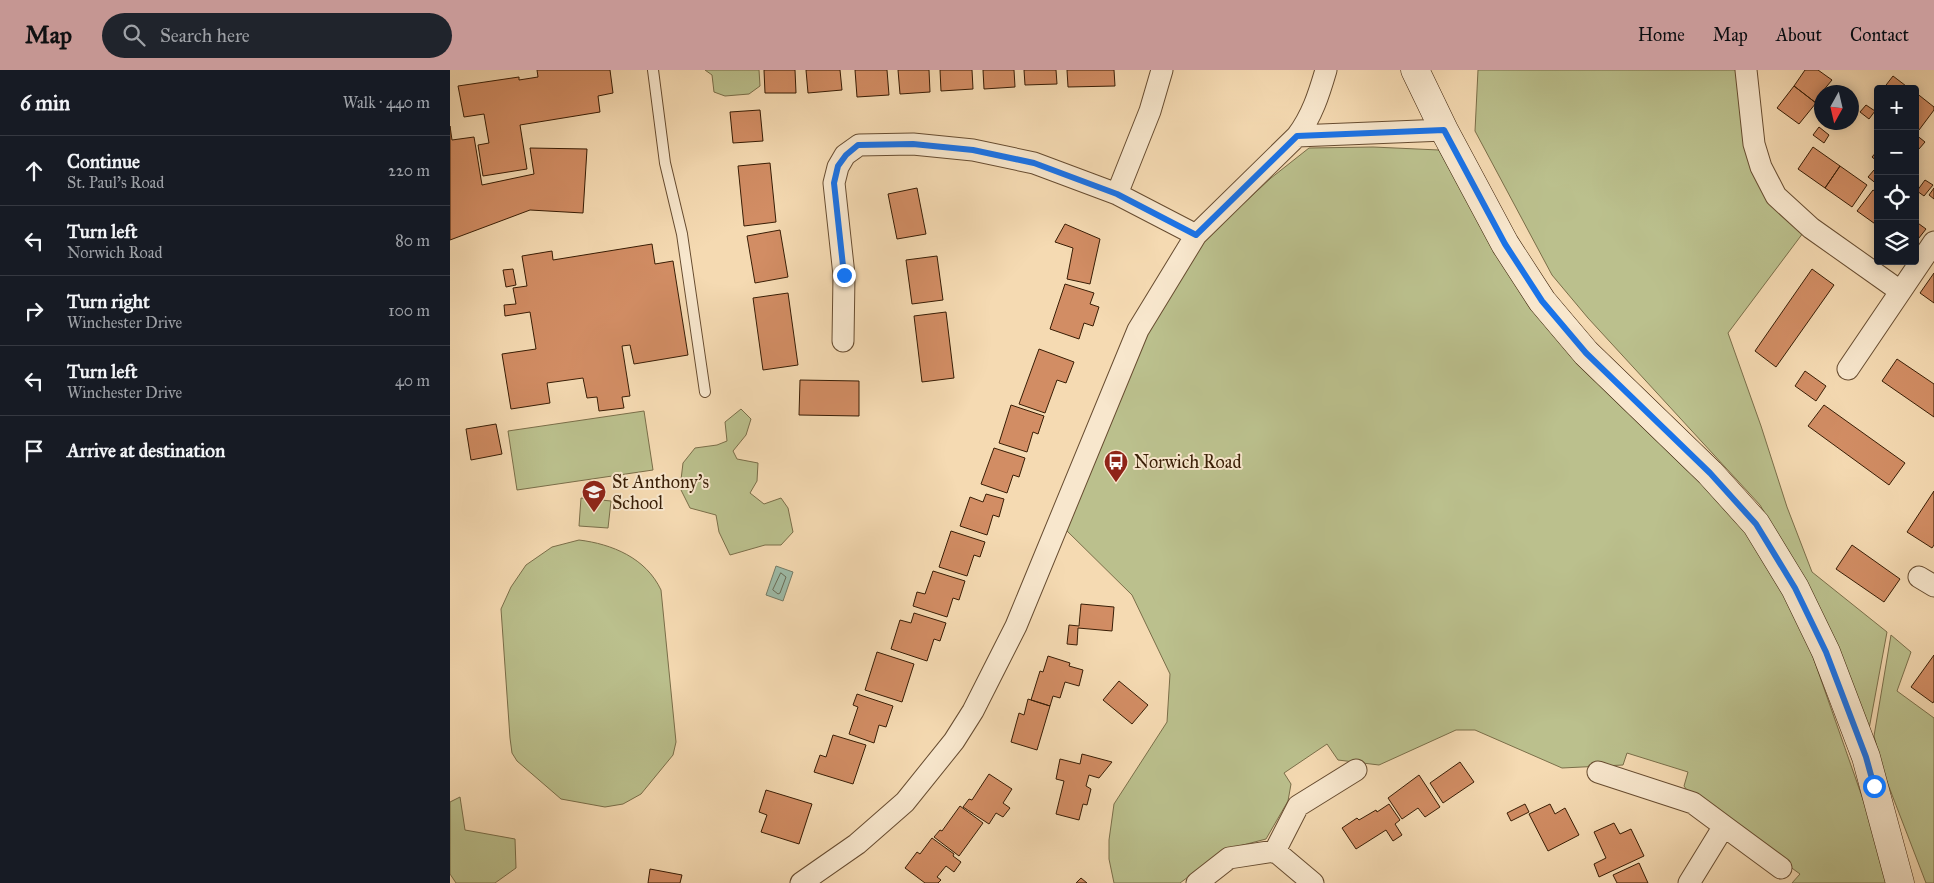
<!DOCTYPE html>
<meta charset="utf-8">
<style>
body{margin:0;font-family:"IM FELL Great Primer",serif;background:#20242c;color:#f1f3f6}
.controls{position:absolute;right:15px;top:15px;display:grid;overflow:hidden;border-radius:5px;box-shadow:0 2px 12px #0003}
.controls button{width:45px;height:45px;display:grid;place-items:center;padding:0;border:0;border-bottom:1px solid #363941;background:#171b24;color:#f1f3f6;font:25px sans-serif}
.compass{position:absolute;left:1364px;top:15px;width:45px;height:45px;border-radius:50%;background:#171b24;box-shadow:0 2px 12px #0003;rotate:188deg}
.stop{position:absolute;width:15px;height:15px;margin:-11px;border:4px solid #1a73e8;border-radius:50%;background:#fff}
.stop.end{background:#1a73e8;border-color:#fff;box-shadow:0 1px 5px #0008}
.list{margin:0;padding:0;list-style:none}
h2{display:flex;justify-content:space-between;align-items:center;height:65px;margin:0;padding:0 20px;font-size:21px}
h2 small{font-size:16px;font-weight:400;color:#9ea1a6}
.list li{display:grid;grid-template-columns:32px 1fr auto;gap:15px;align-items:center;box-sizing:border-box;height:70px;padding:0 20px;border-top:1px solid #363941}
.list b{display:block;font-size:19px;white-space:nowrap}
.list p{margin:0;font-size:16px;white-space:nowrap;color:#9ea1a6}
.list em{font-size:16px;font-style:normal;color:#9ea1a6}
.icon{flex:none;width:28px;height:28px;fill:none;stroke:currentColor;stroke-width:2;stroke-linecap:round;stroke-linejoin:round}
.map{position:relative;flex:none;width:1484px;height:813px;overflow:hidden}
header{display:flex;align-items:center;gap:30px;box-sizing:border-box;height:70px;padding:0 25px;background:#c59692;color:#111}
header strong{font-size:24px}
nav{display:flex;gap:28px;margin-inline-start:auto;font-size:18px}
.search{width:350px;height:45px;background:#20242c;display:flex;align-items:center;gap:12px;box-sizing:border-box;padding:0 18px;border-radius:28px;color:#9ea1a6;font-size:19px}
main{display:flex}
aside{flex:1;background:#171b24}
.map>svg:first-child{display:block}
.green{fill:#bbc08d;stroke:#7a6e49}
.water{fill:#9dbba8;stroke:#757c67}
.lines{fill:none;stroke-linecap:round;stroke-linejoin:round}
.shore{stroke:#6a6c56;stroke-width:1}
.building{fill:#d28d64;stroke:#381d05}
.service-casing{stroke:#674c30;stroke-width:12}
.minor-casing{stroke:#674c30;stroke-width:23}
.secondary-casing{stroke:#381d05;stroke-width:29}
.service{stroke:#f8e7cd;stroke-width:10}
.minor{stroke:#f8e7cd;stroke-width:21}
.secondary{stroke:#f8e7cd;stroke-width:28}
.route{stroke:#1a73e8;stroke-width:6}
.labels{text-anchor:middle;stroke-width:4;stroke-linejoin:round;paint-order:stroke}
.poi-label{font-size:18px;fill:#381d05;stroke:#f8e7cd;text-anchor:start}
</style>
<header>
<strong>Map</strong>
<div class="search"><svg class="icon" aria-label="search" viewBox="0 0 24 24"><circle cx="10" cy="10" r="6"/><path d="M15 15l6 6"/></svg>Search here</div>
<nav><a>Home</a><a>Map</a><a>About</a><a>Contact</a></nav>
</header>
<main>
<aside>
<h2>6 min<small>Walk · 440 m</small></h2>
<ul class="list">
<li><svg class="icon" aria-label="ahead" viewBox="0 0 24 24"><path d="M12 20V5M6 11l6-6 6 6"/></svg><div><b>Continue</b><p>St. Paul's Road</p></div><em>220 m</em></li>
<li><svg class="icon" aria-label="left" viewBox="0 0 24 24"><path d="M17 20v-9H6M10 6l-5 5 5 5"/></svg><div><b>Turn left</b><p>Norwich Road</p></div><em>80 m</em></li>
<li><svg class="icon" aria-label="right" viewBox="0 0 24 24"><path d="M7 20v-9h11M14 6l5 5-5 5"/></svg><div><b>Turn right</b><p>Winchester Drive</p></div><em>100 m</em></li>
<li><svg class="icon" aria-label="left" viewBox="0 0 24 24"><path d="M17 20v-9H6M10 6l-5 5 5 5"/></svg><div><b>Turn left</b><p>Winchester Drive</p></div><em>40 m</em></li>
<li><svg class="icon" aria-label="arrive" viewBox="0 0 24 24"><path d="M6 21V4h12l-3 4 3 4H6"/></svg><div><b>Arrive at destination</b></div></li>
</ul>
</aside>
<div class="map">
<svg width="1484" height="813" viewBox="0 0 1484 813">
<rect width="100%" height="100%" fill="#f5dab2"/>
<filter id="stains"><feTurbulence type="fractalNoise" baseFrequency=".004" numOctaves="4"/><feColorMatrix values="0 0 0 0 .2 0 0 0 0 .09 0 0 0 0 .02 0 0 0 .5 -.17"/></filter>
<radialGradient id="worn" r=".72"><stop offset=".6" stop-color="#630" stop-opacity="0"/><stop offset="1" stop-color="#630" stop-opacity=".3"/></radialGradient>
<path class="green" d="M255,0h54l1,16 -11,8 -24,2 -11,-4 -2,-17z
M1028,0h261l9,76 55,87 -75,100 33,93 26,81 25,65 75,60 -18,97 -66,-152 -43,-72 -172,-187 -36,-43 -77,-144z
M923,77l66,3 56,100 207,228 48,59 36,57 27,63 53,151 20,75h-94l8,-9 -111,-81 -5,-7 4,-14 -61,-19 -4,12 -61,3 -87,-38h-19l-77,35 -41,-5 -11,-16 -43,29 7,11 -3,17 -22,38 -42,11 -44,33h-66l-5,-24v-19l5,-36 53,-82 3,-48 -38,-79 -67,-66 81,-195 56,-92 69,-64 38,-30z
M291,339l10,10 -5,16 -13,16 4,8 21,4 -1,18 -7,12 14,11 17,-6 7,10 5,24 -12,13h-16l-35,10 -11,-23 -3,-17 -26,-7 -10,-20 3,-25 12,-15 22,-3 10,-4 -2,-19z
M194,341l9,59 -136,20 -9,-59z
M131,428l30,3 -3,27 -29,-2z
M129,470c33,4 67,18 82,50l15,152 -3,13 -32,39 -18,10 -18,3 -44,-8 -44,-38 -5,-8 -2,-15 -9,-129 10,-22 15,-22 26,-18z
M1441,565l20,17 -14,39 37,27v165h-8l-42,-109 -10,-38z
M10,727l5,33 50,9 1,29 -21,15h-39l-6,-9v-72z"/>
<path class="water" d="M326,496l17,6 -10,29 -17,-6z"/>
<g class="lines">
<path class="shore" d="M331,503l5,4 -6,16 -2,1 -5,-4z"/>
</g>
<path class="building" d="M87,0h73l3,23 -15,3 2,16 -80,13 7,44 -44,7 -5,-31 11,-2 -5,-29 -20,3 -6,-31 61,-9v3l19,-3z
M314,0h31l1,23h-31z
M356,0h34l2,20 -34,3z
M405,0h32l2,25 -32,2z
M448,0h31l1,22 -30,2z
M490,0h32l1,19 -32,2z
M533,0h31l1,17 -31,2z
M574,0h32l1,14 -32,1z
M617,0h47l1,16 -47,1z
M1355,0h13l14,10 -10,12 -6,11 -22,-17z
M1443,6l17,13h-27z
M1344,16l22,17 -17,21 -22,-16z
M1465,22l19,15v3l-15,20 -4,-2z
M1416,35l9,6 -6,8 -9,-7z
M310,40l3,31 -30,2 -3,-31z
M0,56l2,14 22,-3 8,48 52,-11 -4,-26 57,1 -4,64 -53,-3 -80,30z
M1369,57l10,8 -5,8 -11,-8z
M1465,64l10,8 -6,7 -4,-2z
M1363,77l27,19 -15,22 -27,-19z
M1428,80v12l-6,-5z
M320,93l6,59 -32,4 -6,-60z
M1390,96l27,19 -15,22 -27,-19z
M1424,100l4,3v12l-10,-8z
M1475,110l8,5 -9,11 -7,-5z
M467,118l9,46 -29,5 -9,-45z
M1484,118v11l-5,-4z
M1423,120l5,3v33l-21,-15z
M1465,151l11,8 -11,14z
M615,154l35,15 -10,45 -23,-5 6,-31 -18,-6z
M330,160l8,47 -33,6 -8,-47z
M202,174l3,20 18,-3 15,94 -54,9 -4,-19 -8,1 8,50 -8,1 2,11 -25,3 -2,-14 -10,1 -4,-20 -36,5 3,20 -39,6 -9,-55 34,-5 -6,-37 -25,4 -1,-11 12,-1 -3,-16 14,-2 -5,-30 30,-5 1,9z
M487,186l6,44 -31,4 -6,-44z
M63,199l3,16 -10,2 -3,-17z
M1362,199l22,16 -58,82 -21,-16z
M1484,203v30l-14,-10z
M615,214l29,9 -4,11 9,3 -6,19 -9,-3 -5,16 -29,-10z
M338,223l10,72 -35,5 -10,-72z
M496,242l8,66 -32,4 -8,-66z
M589,279l35,13 -8,21 -9,-3 -12,33 -26,-9z
M1447,289l37,25v33l-52,-36z
M1355,301l21,15 -10,15 -21,-15z
M350,310l59,1v35l-60,-1z
M561,335l33,11 -6,18 -5,-2 -6,20 -28,-9z
M1374,335l81,58 -16,22 -81,-59z
M46,354l6,30 -31,6 -5,-31z
M544,378l31,10 -6,19 -6,-2 -6,18 -26,-9z
M1484,421v54l-2,3 -25,-16z
M536,424l18,5 -5,18 -6,-2 -6,20 -27,-9 10,-29 13,5z
M501,461l34,11 -5,15 -6,-2 -7,21 -28,-9z
M1402,475l48,34 -16,23 -48,-33z
M483,501l32,10 -6,19 -6,-2 -6,19 -34,-11 4,-14 8,2z
M631,534l33,3 -2,24 -34,-3 -1,17 -10,-1 2,-19 10,1z
M464,543l32,10 -6,18 -6,-2 -7,22 -36,-12 9,-29 11,3z
M427,582l37,12 -12,38 -37,-12z
M1484,585v46l-1,2 -22,-16z
M598,586l22,7 -1,3 14,4 -4,16 -14,-4 -5,16 -7,-2 -3,10 -19,-6 9,-29 3,1z
M669,611l29,24 -16,19 -29,-24z
M407,624l36,12 -7,21 -7,-2 -5,18 -25,-9 9,-27 -5,-2z
M578,629l22,7 -13,44 -26,-8 8,-29 5,2z
M383,665l33,10 -13,39 -39,-12 6,-17 6,2z
M632,684l30,8 -13,16 -10,-3 -3,11 5,3 -4,16 -4,-1 -4,16 -23,-6 8,-33 -8,-2 4,-20 20,5z
M1010,692l14,20 -31,21 -13,-20z
M539,704l23,15 -9,14 7,5 -7,9 -7,-4 -7,11 -26,-17 6,-8 3,1z
M969,705l21,32 -15,10 -7,-9 -16,11 -14,-21z
M316,720l46,14 -13,40 -38,-12 6,-17 -8,-3z
M939,734l11,16 -5,4 7,11 -9,6 -7,-11 -30,19 -14,-21 15,-10 2,2 17,-10 1,2z
M1075,734l4,8 -18,9 -4,-8z
M1100,734l5,10 10,-6 14,27 -31,16 -19,-37z
M510,736l23,17 -24,33 -25,-19 6,-7 2,1z
M1164,753l6,11 11,-5 13,27 -45,21 -5,-13 12,-6 -12,-26z
M482,768l22,16 -1,2 8,6 -7,10 -8,-6 -9,11 4,3 -3,3h-13l-20,-15 12,-16 3,2z
M1189,793l9,20h-31l-4,-8z
M200,799l32,6 -2,8h-32z
M631,808l6,5h-11z"/>
<g class="lines">
<defs>
<path id="service" d="M203,0l12,93 17,71 23,158"/>
<path id="minor" d="M1296,0l8,74 7,23 15,29 35,32 89,63
M847,66l147,-6
M667,124l33,-83 12,-41
M393,271l1,-66 -10,-92 4,-16 7,-12 14,-10 54,-1 60,6 61,13 83,31 79,41
M1398,299l86,-127
M1469,507l15,9
M1148,702l95,31 31,23 -35,57
M1274,756l57,42
M825,781l23,-45 58,-36
M351,813l56,-39 48,-42 49,-61 19,-30 43,-85 122,-296 58,-95 101,-99c15,-20 22,-42 29,-66
M747,813l32,-25 46,-7 38,32"/>
<path id="secondary" d="M965,0l29,60 61,114 37,57 44,52 124,120 46,51 39,64 31,64 40,105 34,126"/>
</defs>
<use href="#service" class="service-casing"/>
<use href="#minor" class="minor-casing"/>
<use href="#secondary" class="secondary-casing"/>
<use href="#service" class="service"/>
<use href="#minor" class="minor"/>
<use href="#secondary" class="secondary"/>
</g>
<g class="lines">
<path class="route" d="M394,205l-10,-92 4,-17 8,-11 12,-10 55,-1 60,6 61,13 83,31 79,41 101,-99 147,-6 61,114 37,57 44,52 124,120 46,51 39,64 31,64 40,105 8,29"/>
</g>
<defs>
<symbol id="bus-pin" viewBox="-11 -11 22 30"><path d="M0 17L-7.5 6A9.5 9.5 0 1 1 7.5 6Z" fill="#8f2418" stroke="#f8e7cd"/><path d="M-5-6H5V4H4V6H2V4H-2V6H-4V4H-5ZM-3.5-4V0h7V-4ZM-3.5 1.2v1.5H-2V1.2ZM2 1.2v1.5H3.5V1.2Z" fill="#fff"/></symbol>
<symbol id="school-pin" viewBox="-11 -11 22 30"><path d="M0 17L-7.5 6A9.5 9.5 0 1 1 7.5 6Z" fill="#8f2418" stroke="#f8e7cd"/><path d="M0-5L7-2L0 1L-7-2ZM-4 1L0 2.5L4 1V4Q0 6-4 4Z" fill="#fff"/></symbol>
</defs>
<g fill-rule="evenodd">
<use href="#bus-pin" x="652" y="378" width="28" height="38"/>
<use href="#school-pin" x="130" y="408" width="28" height="38"/>
</g>
<g class="labels">
<g class="poi-label">
<text x="684" y="398">Norwich Road</text>
<text x="162" y="418">St Anthony's<tspan x="162" dy="21">School</tspan></text>
</g>
</g>
<rect width="100%" height="100%" filter="url(#stains)"/>
<rect width="100%" height="100%" fill="url(#worn)"/>
</svg>
<div class="controls">
<button>+</button>
<button>−</button>
<button><svg class="icon" aria-label="locate" viewBox="0 0 24 24"><circle cx="12" cy="12" r="6"/><path d="M12 2v4M12 18v4M2 12h4M18 12h4"/></svg></button>
<button><svg class="icon" aria-label="layers" viewBox="0 0 24 24"><path d="M12 4l9 5-9 5-9-5zM3 14l9 5 9-5"/></svg></button>
</div>
<svg class="compass" viewBox="-18 -18 36 36"><path d="M0-13l5 13h-10z" fill="#e53935"/><path d="M0 13l5-13h-10z" fill="#9ea1a6"/></svg>
<div class="stop" style="left:1424px;top:716px"></div>
<div class="stop end" style="left:394px;top:205px"></div>
</div>
</main>
